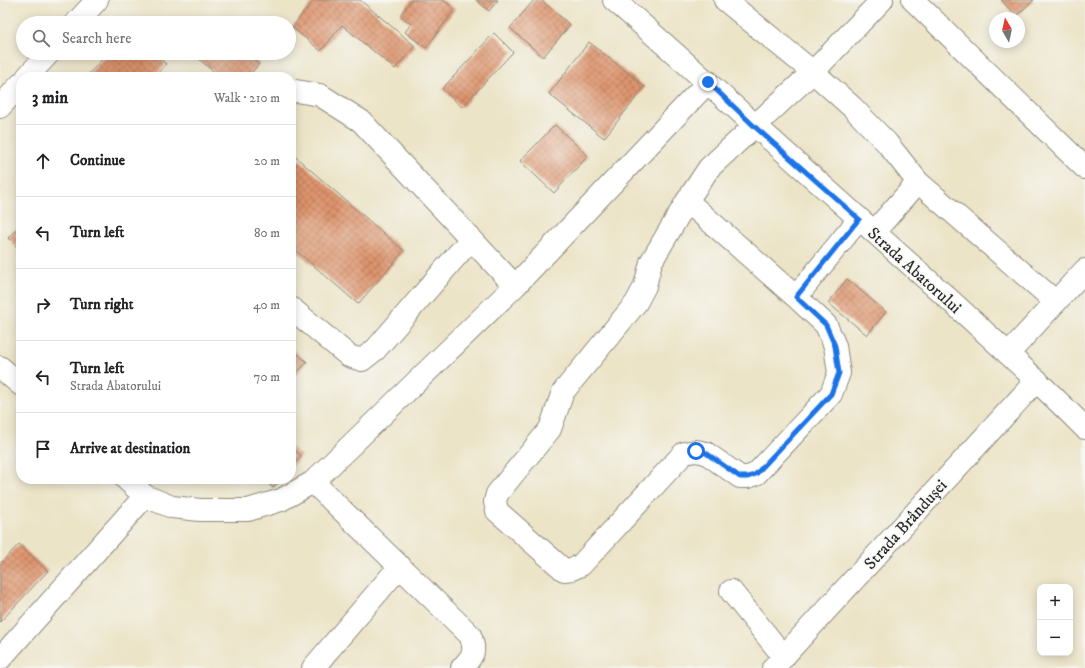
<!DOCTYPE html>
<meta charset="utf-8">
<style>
body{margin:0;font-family:"IM FELL DW Pica",serif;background:#f6f6f6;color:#202124}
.controls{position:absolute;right:12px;bottom:12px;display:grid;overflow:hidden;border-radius:8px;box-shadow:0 2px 10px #0003}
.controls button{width:36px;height:36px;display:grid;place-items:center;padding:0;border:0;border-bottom:1px solid #e0e0e0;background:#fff;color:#202124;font:20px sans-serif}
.compass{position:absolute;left:989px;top:12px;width:36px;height:36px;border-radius:50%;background:#fff;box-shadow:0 2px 10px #0003;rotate:351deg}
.stop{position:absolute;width:12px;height:12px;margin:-9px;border:3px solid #1a73e8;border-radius:50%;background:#fff}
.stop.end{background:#1a73e8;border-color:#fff;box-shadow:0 1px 4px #0008}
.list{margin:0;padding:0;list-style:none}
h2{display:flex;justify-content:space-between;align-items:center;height:52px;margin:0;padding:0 16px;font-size:17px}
h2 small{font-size:13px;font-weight:400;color:#757577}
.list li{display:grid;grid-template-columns:26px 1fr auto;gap:12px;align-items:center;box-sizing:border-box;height:72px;padding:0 16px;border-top:1px solid #e0e0e0}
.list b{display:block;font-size:15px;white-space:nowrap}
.list p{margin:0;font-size:13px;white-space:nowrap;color:#757577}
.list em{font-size:13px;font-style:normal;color:#757577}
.icon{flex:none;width:22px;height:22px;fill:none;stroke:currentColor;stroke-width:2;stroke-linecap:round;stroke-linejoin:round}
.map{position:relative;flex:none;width:1085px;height:668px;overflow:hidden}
.search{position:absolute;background:#fff;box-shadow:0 2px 10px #0003;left:16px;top:16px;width:280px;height:44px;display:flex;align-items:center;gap:10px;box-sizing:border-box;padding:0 14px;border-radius:22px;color:#757577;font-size:15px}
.panel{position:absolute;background:#fff;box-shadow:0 2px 10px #0003;left:16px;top:72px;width:280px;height:412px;border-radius:16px}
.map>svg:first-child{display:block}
.building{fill:url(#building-cross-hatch)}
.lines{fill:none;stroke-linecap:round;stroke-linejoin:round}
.minor-casing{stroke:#8c8879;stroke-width:24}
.minor{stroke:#fff;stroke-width:22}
.route{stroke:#1a73e8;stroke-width:5}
.labels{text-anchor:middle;stroke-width:3;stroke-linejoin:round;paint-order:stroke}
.street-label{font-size:17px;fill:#2b2b2b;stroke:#f6f6f2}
</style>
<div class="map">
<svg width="1085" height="668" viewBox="0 0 1085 668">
<defs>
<pattern id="building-cross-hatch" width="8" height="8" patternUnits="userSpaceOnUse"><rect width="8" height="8" fill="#de946d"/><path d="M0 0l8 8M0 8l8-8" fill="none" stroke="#b4795a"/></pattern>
</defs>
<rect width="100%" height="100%" fill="#f6f6f2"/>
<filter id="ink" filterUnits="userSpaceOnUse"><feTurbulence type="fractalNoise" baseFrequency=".025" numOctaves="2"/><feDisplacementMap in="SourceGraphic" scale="8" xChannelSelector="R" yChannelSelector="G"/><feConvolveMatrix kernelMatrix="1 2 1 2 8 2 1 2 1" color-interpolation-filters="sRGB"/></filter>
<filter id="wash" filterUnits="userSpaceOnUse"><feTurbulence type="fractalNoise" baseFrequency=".012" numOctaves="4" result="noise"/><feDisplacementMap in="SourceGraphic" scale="16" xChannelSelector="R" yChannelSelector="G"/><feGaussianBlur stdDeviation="0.9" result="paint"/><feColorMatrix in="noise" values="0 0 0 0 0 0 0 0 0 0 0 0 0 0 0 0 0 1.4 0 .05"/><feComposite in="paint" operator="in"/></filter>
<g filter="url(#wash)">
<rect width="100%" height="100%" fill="#ece4c7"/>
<g id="blocks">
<path class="building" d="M314,0h46l55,46 -20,23 -53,-44 -21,26 -29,-24z
M411,0h32l12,9 -29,39 -21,-16 6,-8 -11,-9z
M476,0h22l-9,11z
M534,0h7l29,25 -27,32 -33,-29z
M1001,0h33l-18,16z
M494,33l19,19 -51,55 -20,-18z
M589,42l56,45 -41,51 -55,-44z
M108,53h46l12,11 -12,13h-68z
M204,53h42l13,11 -11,13h-28l-21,-18z
M555,125l33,31 -34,37 -34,-32z
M291,153l113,98 -46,53 -67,-58z
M21,224v27l-13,-13z
M847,279l39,33 -19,23 -39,-32z
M291,348l16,14 -16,18z
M291,447l10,9 -10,12z
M263,479h18l-8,9z
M19,544l29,27 -48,51v-58z"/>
</g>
</g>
<g filter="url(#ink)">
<use href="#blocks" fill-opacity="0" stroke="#8c8879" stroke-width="1"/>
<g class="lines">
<defs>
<path id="minor" d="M614,0c75,65 148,132 222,198 84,75 169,150 249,230
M725,0l88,72 39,35 35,36 31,39 138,120
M913,0l172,168
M76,23l21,-23
M27,77l22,-24
M291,92l5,-1 24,4 41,26 154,165
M0,107l21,-23
M687,201l109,96 63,-78
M874,232l44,-50
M796,297l30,28 9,21 4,27 -8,21 -75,80 -8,3h-8l-34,-24 -10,-2 -12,2 -103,112 -9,4 -8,1 -67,-59 -2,-9 2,-8 53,-65 13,-37 73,-89 9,-17 6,-24 36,-61 22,-33 104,-96 69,-72
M291,308l58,48 13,4 14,-11 95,-110
M1008,354l77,-84
M0,367l21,18
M126,479l19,17 27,11 28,3h48l33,-10 32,-18 202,-196 193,-204
M313,482l157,153c6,16 4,20 -8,33
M731,591l53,66
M0,659l145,-163
M313,668l87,-102
M773,668l264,-288"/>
</defs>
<use href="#minor" class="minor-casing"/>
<use href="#minor" class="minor"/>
</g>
</g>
<g class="lines" filter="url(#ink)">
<path class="route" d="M696,451l10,2 34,24h8l8,-3 75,-80 8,-21 -4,-27 -9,-21 -30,-28 63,-78 -105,-93 -46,-44"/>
</g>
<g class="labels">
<g class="street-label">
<text transform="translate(915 270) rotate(42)" y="6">Strada Abatorului</text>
<text transform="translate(905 524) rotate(-48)" y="6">Strada Brândușei</text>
</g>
</g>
</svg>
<div class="controls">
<button>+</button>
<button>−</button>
</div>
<svg class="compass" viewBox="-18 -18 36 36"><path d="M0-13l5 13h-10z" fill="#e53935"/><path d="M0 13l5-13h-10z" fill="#757577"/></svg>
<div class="stop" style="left:696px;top:451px"></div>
<div class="stop end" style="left:708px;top:82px"></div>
<div class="search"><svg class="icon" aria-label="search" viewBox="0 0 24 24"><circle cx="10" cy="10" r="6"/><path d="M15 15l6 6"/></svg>Search here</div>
<section class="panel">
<h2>3 min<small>Walk · 210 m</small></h2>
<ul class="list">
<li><svg class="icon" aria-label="ahead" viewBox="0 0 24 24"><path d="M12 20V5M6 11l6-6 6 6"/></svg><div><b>Continue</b></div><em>20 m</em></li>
<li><svg class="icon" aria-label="left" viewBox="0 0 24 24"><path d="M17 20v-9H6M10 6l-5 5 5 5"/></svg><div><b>Turn left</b></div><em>80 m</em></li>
<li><svg class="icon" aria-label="right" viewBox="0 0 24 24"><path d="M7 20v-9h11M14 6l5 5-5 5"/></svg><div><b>Turn right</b></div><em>40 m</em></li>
<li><svg class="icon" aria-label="left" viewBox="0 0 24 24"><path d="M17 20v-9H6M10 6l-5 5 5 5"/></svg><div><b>Turn left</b><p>Strada Abatorului</p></div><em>70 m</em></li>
<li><svg class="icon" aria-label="arrive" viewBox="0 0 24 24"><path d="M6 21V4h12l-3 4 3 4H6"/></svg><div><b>Arrive at destination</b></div></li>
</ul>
</section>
</div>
